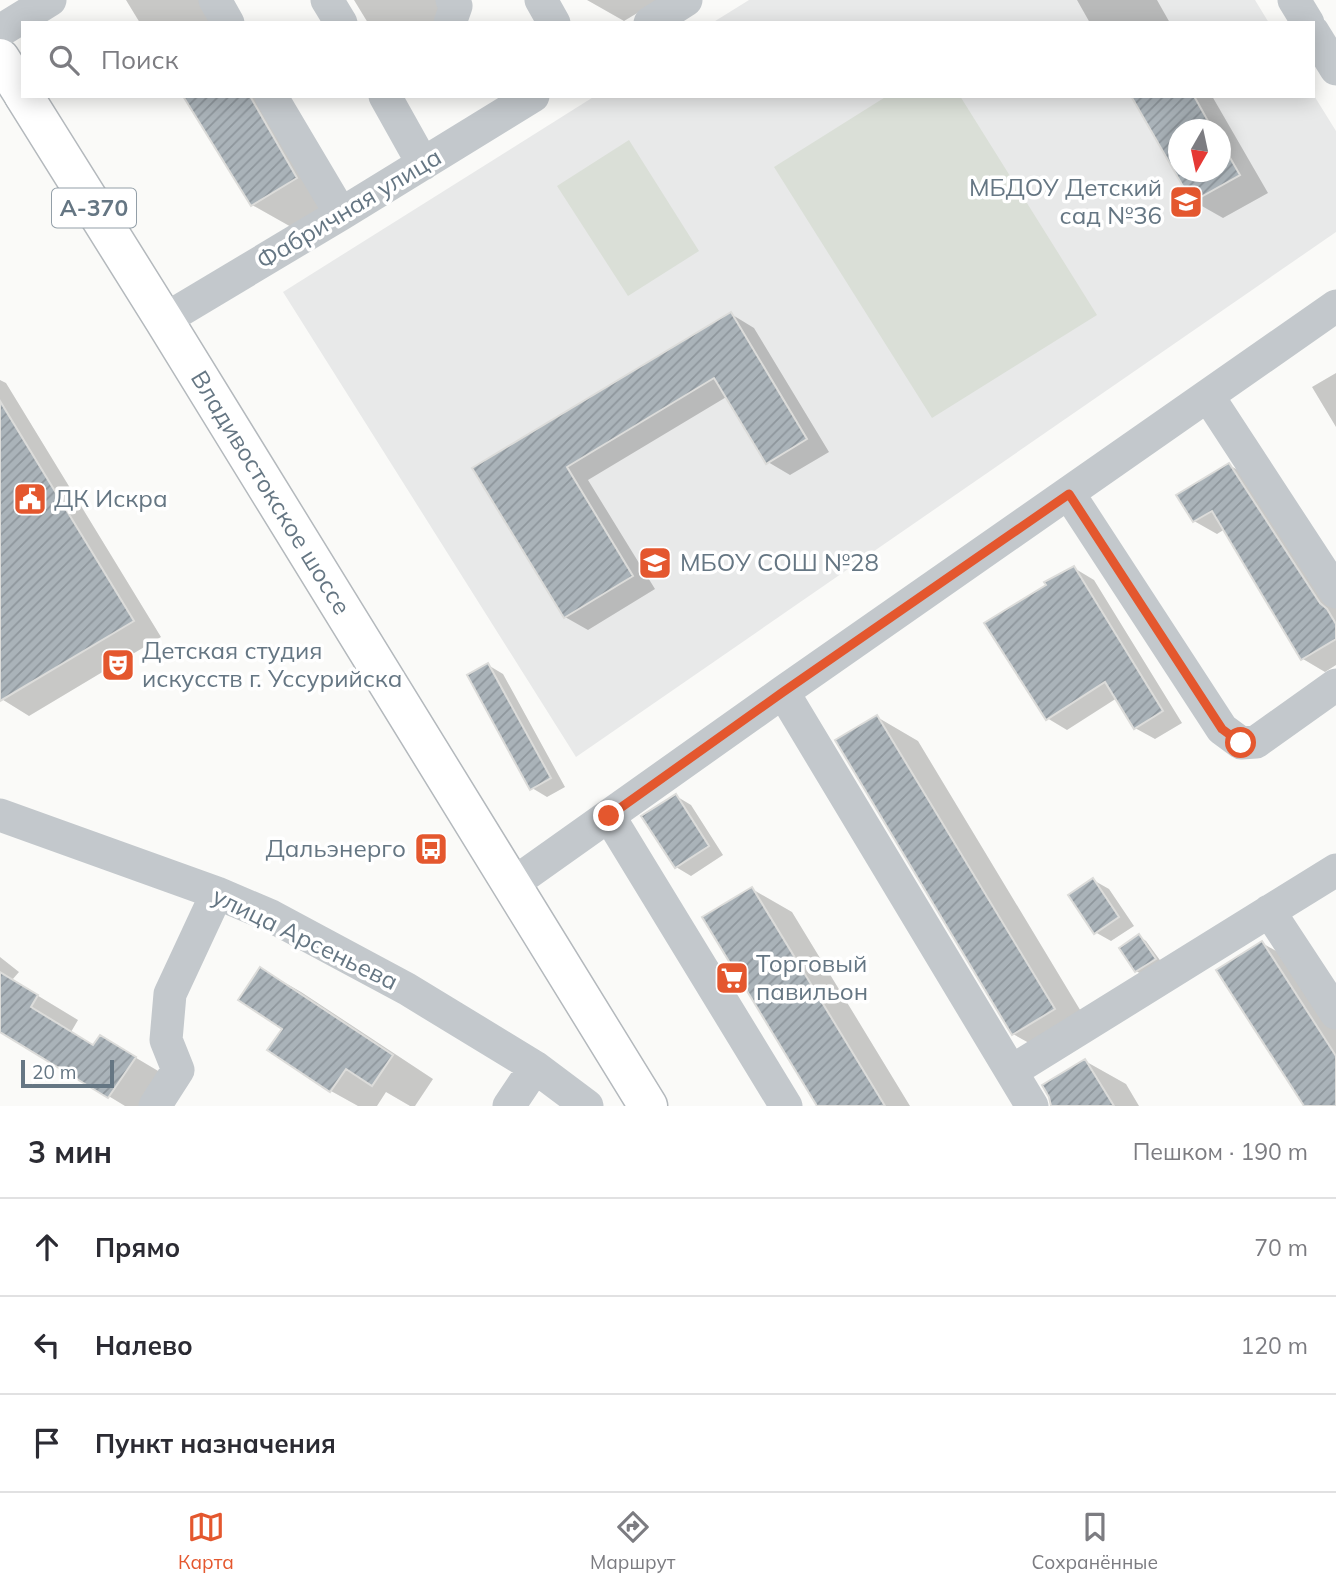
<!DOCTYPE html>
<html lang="ru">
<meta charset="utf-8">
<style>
body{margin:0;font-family:Mulish,sans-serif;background:#f7f7f7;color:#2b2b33}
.compass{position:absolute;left:1168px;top:119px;width:63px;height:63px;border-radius:50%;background:#fff;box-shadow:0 4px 18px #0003;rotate:189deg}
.scale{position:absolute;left:21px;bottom:18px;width:93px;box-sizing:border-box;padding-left:7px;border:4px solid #657683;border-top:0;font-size:19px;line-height:24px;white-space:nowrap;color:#657683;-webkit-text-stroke:5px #fff;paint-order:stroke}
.stop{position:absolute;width:21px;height:21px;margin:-16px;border:5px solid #e4572e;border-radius:50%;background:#fff}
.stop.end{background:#e4572e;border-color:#fff;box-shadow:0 2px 7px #0008}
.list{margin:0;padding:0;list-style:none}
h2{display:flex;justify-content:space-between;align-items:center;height:91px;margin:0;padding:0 28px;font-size:30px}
h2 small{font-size:23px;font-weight:400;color:#7c7c81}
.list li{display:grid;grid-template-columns:46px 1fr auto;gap:21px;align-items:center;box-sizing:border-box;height:98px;padding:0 28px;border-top:2px solid #e1e1e2}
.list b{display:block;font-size:26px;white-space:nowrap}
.list em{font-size:23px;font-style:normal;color:#7c7c81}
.icon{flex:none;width:38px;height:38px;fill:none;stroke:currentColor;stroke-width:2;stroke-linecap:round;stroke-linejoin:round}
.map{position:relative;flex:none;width:1336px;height:1106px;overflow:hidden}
.search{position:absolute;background:#fff;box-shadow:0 4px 18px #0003;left:21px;right:21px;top:21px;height:77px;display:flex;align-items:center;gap:18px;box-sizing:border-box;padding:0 24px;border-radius:0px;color:#7c7c81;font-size:26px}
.sheet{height:385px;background:#fff}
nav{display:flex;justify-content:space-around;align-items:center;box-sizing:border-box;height:98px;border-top:2px solid #e1e1e2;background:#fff;font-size:19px;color:#7c7c81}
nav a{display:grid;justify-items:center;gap:4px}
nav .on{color:#e4572e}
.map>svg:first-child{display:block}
.built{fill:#e8e9e9;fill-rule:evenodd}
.grass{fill:#dadfd7}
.shadow{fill:#0003;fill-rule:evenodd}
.building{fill:url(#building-hatch);stroke:#dcdcda;stroke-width:2}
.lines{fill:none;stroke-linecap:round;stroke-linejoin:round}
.highway-casing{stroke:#b4b9bd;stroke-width:41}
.minor{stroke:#c3c8cc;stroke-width:33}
.highway{stroke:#fff;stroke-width:38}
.route{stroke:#e4572e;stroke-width:9}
.labels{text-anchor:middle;stroke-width:7;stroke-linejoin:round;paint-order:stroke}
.shield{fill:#fff;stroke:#939fa8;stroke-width:2}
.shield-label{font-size:23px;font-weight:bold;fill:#657683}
.poi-label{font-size:24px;fill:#657683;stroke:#fff;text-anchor:start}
.street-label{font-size:24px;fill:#657683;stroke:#fff}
</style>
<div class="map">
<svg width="1336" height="1106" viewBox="0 0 1336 1106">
<defs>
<pattern id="building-hatch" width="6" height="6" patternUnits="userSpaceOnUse" patternTransform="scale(1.75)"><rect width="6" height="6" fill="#aab3b9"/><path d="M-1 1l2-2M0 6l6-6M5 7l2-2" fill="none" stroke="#8e969c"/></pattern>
</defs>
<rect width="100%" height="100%" fill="#fafaf8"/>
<path class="built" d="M749,0h506l14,23h-557z
M1313,94l23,37v101l-760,525 -293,-465 312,-196h718zM1178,130h42v42h-42z"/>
<path class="grass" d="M887,96h73l137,219 -165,103 -158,-251z
M629,140l70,111 -71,45 -71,-110z"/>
<path class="shadow" d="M126,0h90l14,23h-90z
M354,0h93l14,23h-93z
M587,0h72l-35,21z
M1077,0h80l13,23h-80z
M185,96h90l62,106 -44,26 -41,-23z
M1133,96h79l56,97 -45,25 -30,-17zM1178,130h42v42h-42z
M731,314l23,14 75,124 -39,23 -22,-13 -40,-66 -140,84 67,109 -67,41 -23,-13 -90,-149z
M1336,373v54l-24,-40z
M0,380l6,3 155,254 -132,79 -29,-18z
M1229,465l23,13 84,129v58l-11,7 -22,-13 -78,-130 -8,5 -23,-13z
M1074,568l20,12 88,143 -27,16 -20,-11 -18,-30 -50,32 -20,-12z
M488,665l15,9 62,113 -18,10 -15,-9z
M877,717l41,24 176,292 -40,24 -41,-23z
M676,796l15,9 32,50 -32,21 -15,-9z
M1093,880l16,9 25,37 -23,15 -16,-9z
M752,889l40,23 118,194h-90z
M1139,936l7,5 16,22 -19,12 -7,-4z
M1262,943l40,23 34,52v88h-30z
M0,957l19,15 -7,8 66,40 -7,12 24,14 6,-9 74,44 -17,25h-33l-125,-76z
M261,969l40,23 132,87 -18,27h-5l-24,-14 -9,14h-19l-27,-15 -61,-41 14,-22z
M1085,1061l41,23 13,22h-87z"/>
<path class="building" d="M183,96h67l47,82 -46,28z
M1131,96h63l19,34h-34v42h42v-30l19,33 -48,27z
M731,312l76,127 -41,25 -52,-86 -147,89 66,109 -69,42 -92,-150z
M0,401l134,220 -134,80z
M1229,463l91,140 7,6 9,15v15l-35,21 -89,-149 -19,11 -17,-27z
M1074,566l89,145 -29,18 -29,-47 -59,38 -62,-97 62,-38 -2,-3z
M488,663l63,115 -21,12 -63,-115z
M877,715l178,294 -43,26 -177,-295z
M676,794l33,52 -34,22 -34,-52z
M1093,878l26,39 -25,17 -26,-39z
M752,887l133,219h-68l-115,-189z
M1139,934l17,25 -21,13 -16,-24z
M1262,941l74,115v50h-32l-88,-136z
M260,967l133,88 -21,31 -26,-17 -16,23 -63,-42 15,-21 -44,-29z
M0,972l38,23 -7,12 62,38 7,-10 36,22 -28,41 -108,-66z
M1085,1059l29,47h-63l-2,-9 -7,-12z"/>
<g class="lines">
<defs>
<g id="highway">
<path d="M0,58l23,36"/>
<path id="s1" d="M24,96l140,224 484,786"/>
</g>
</defs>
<use href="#highway" class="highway-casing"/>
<path class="minor" d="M215,0l13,23
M327,0l14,23
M541,0l13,23
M1294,0l14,23
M450,23l6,-17 -4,-6
M650,23l36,-23
M0,31l50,-31
M1313,32l23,37
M271,96l70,118
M385,96l38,68
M164,320l177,-106 192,-118
M1208,396l128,196
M1069,494l153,235 19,14 15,-1 80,-57
M783,692l249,414
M0,815l217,78 54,23 136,73 128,78 52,39
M609,816l177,290
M511,885l272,-193 553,-386
M1269,911l67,102
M1012,1071l324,-201
M155,1106l23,-36 -12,-30 4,-46 47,-101
M509,1106l26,-39"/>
<use href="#highway" class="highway"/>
</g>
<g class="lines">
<path class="route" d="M609,816l174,-124 286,-198 153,235 19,14"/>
</g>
<defs>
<symbol id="school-square" viewBox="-11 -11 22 22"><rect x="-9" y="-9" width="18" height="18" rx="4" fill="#e4572e" stroke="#fff"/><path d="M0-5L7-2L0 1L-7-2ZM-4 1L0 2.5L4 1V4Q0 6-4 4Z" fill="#fff"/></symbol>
<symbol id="civic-square" viewBox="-11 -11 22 22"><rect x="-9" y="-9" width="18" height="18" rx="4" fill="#e4572e" stroke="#fff"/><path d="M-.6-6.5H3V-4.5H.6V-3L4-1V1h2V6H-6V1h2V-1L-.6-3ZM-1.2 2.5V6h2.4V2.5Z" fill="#fff"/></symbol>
<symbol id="theatre-square" viewBox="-11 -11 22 22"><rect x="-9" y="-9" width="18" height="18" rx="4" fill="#e4572e" stroke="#fff"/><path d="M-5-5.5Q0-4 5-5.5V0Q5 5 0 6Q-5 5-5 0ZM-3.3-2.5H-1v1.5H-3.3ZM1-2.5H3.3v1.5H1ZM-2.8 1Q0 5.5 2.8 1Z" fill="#fff"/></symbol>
<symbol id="bus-square" viewBox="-11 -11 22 22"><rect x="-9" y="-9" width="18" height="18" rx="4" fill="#e4572e" stroke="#fff"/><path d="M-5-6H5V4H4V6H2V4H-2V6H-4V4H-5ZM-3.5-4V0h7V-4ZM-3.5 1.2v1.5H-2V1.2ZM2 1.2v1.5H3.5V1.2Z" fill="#fff"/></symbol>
<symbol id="supermarket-square" viewBox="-11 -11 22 22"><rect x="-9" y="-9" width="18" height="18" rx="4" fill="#e4572e" stroke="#fff"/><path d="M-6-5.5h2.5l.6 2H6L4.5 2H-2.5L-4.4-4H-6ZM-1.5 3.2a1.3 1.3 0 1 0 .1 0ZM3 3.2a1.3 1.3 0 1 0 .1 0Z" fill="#fff"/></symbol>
</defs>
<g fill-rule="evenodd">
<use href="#school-square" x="1167" y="183" width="38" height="38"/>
<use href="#civic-square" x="11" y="480" width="38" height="38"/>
<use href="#school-square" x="636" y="544" width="38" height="38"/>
<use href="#theatre-square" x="99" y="646" width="38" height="38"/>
<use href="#bus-square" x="412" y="830" width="38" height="38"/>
<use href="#supermarket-square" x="713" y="959" width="38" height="38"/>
</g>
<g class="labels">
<rect class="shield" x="52" y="188.5" width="84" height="39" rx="5"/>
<g class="shield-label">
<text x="94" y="216">А-370</text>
</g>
<g class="poi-label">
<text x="1162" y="196" text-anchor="end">МБДОУ Детский<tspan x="1162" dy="28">сад №36</tspan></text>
<text x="54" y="507">ДК Искра</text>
<text x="680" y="571">МБОУ СОШ №28</text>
<text x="142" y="659">Детская студия<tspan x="142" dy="28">искусств г. Уссурийска</tspan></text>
<text x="406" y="857" text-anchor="end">Дальэнерго</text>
<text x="756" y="972">Торговый<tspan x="756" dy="28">павильон</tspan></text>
</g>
<g class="street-label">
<text transform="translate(349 209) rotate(-31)" y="8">Фабричная улица</text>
<text dy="8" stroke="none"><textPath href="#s1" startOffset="467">Владивостокское шоссе</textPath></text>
<text transform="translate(305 939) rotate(26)" y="8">улица Арсеньева</text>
</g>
</g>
</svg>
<svg class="compass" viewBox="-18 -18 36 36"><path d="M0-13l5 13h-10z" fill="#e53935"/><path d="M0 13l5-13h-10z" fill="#7c7c81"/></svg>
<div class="scale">20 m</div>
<div class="stop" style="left:1241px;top:743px"></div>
<div class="stop end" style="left:609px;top:816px"></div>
<div class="search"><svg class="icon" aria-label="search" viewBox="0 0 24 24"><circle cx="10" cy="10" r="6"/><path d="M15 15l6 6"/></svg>Поиск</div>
</div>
<section class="sheet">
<h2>3 мин<small>Пешком · 190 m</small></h2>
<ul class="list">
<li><svg class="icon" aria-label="ahead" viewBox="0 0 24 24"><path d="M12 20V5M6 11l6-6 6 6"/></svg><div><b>Прямо</b></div><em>70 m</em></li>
<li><svg class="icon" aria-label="left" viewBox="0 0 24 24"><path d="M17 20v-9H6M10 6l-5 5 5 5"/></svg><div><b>Налево</b></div><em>120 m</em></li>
<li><svg class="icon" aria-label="arrive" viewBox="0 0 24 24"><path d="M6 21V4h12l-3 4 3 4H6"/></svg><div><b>Пункт назначения</b></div></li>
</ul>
</section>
<nav>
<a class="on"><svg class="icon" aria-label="map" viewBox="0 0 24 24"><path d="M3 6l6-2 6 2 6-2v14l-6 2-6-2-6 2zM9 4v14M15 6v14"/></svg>Карта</a>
<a><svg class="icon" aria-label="directions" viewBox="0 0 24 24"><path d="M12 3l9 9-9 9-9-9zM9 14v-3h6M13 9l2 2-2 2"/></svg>Маршрут</a>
<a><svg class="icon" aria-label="saved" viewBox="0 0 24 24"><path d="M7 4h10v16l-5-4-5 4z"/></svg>Сохранённые</a>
</nav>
